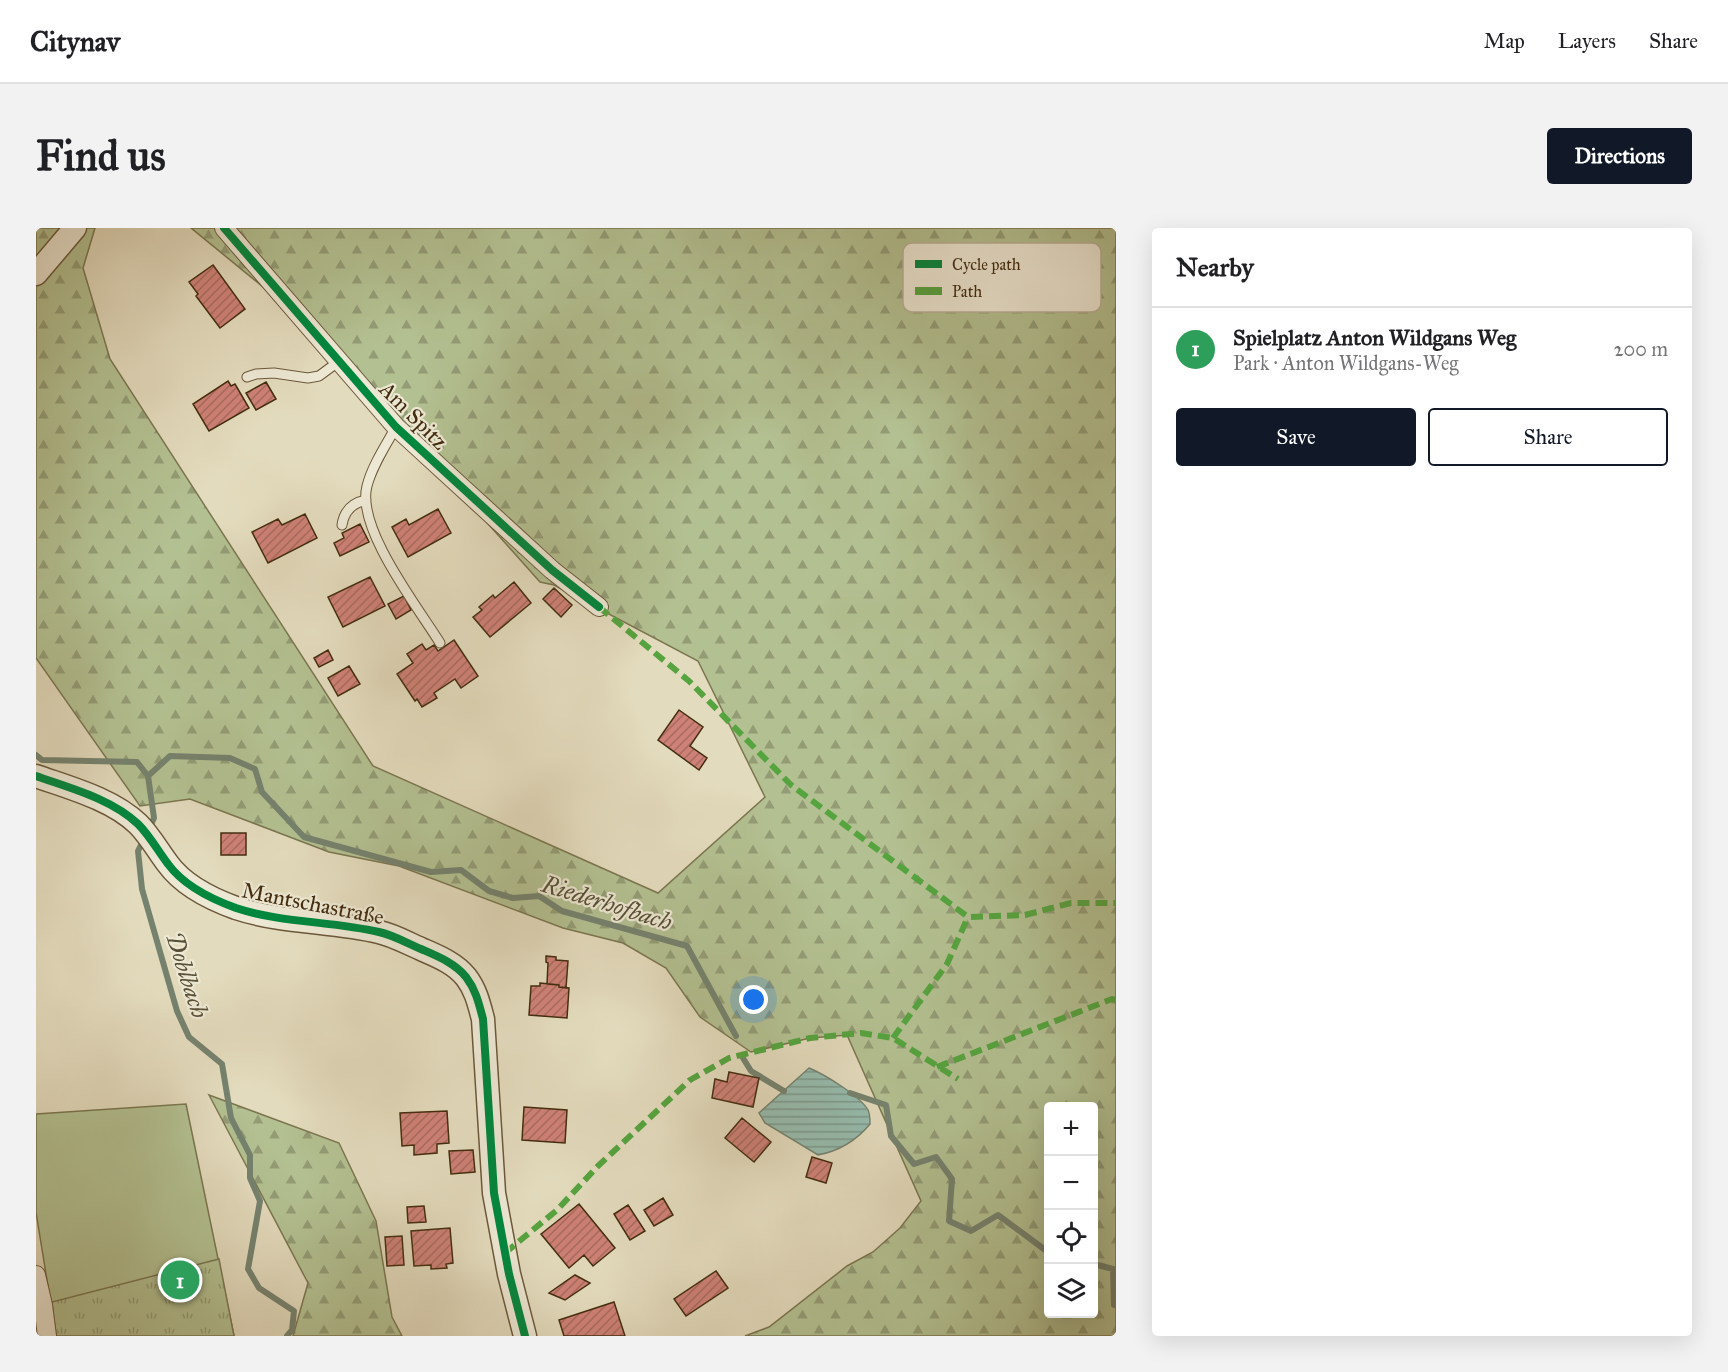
<!DOCTYPE html>
<meta charset="utf-8">
<style>
body{margin:0;font-family:"IM FELL Great Primer",serif;background:#f2f2f2;color:#202124}
.controls{position:absolute;right:18px;bottom:18px;display:grid;overflow:hidden;border-radius:6px;box-shadow:0 6px 24px #0002}
.controls button{width:54px;height:54px;display:grid;place-items:center;padding:0;border:0;border-bottom:2px solid #e0e0e0;background:#fff;color:#202124;font:30px sans-serif}
.you{position:absolute;left:718px;top:772px;width:21px;height:21px;margin:-15px;border:4px solid #fff;border-radius:50%;background:#1a73e8;box-shadow:0 0 0 9px #1a73e833}
.badge{display:grid;place-items:center;width:39px;height:39px;border-radius:50%;background:#111827;color:#fff;font-size:20px;font-weight:700}
.pin{position:absolute;translate:-50% -50%;border:3px solid #fff;box-shadow:0 2px 6px #0006}
.list{margin:0;padding:0;list-style:none}
h2{display:flex;justify-content:space-between;align-items:center;height:78px;margin:0;padding:0 24px;font-size:26px}
h2 small{font-size:20px;font-weight:400;color:#757577}
.list li{display:grid;grid-template-columns:39px 1fr auto;gap:18px;align-items:center;box-sizing:border-box;height:84px;padding:0 24px;border-top:2px solid #e0e0e0}
.list b{display:block;font-size:22px;white-space:nowrap}
.list p{margin:0;font-size:20px;white-space:nowrap;color:#757577}
.list em{font-size:20px;font-style:normal;color:#757577}
.actions{display:flex;gap:12px;padding:18px 24px}
.actions a{flex:1;padding:14px 0;border:2px solid #111827;border-radius:6px;text-align:center;font-size:21px;color:#111827}
.actions .main{background:#111827;color:#fff}
.icon{flex:none;width:33px;height:33px;fill:none;stroke:currentColor;stroke-width:2;stroke-linecap:round;stroke-linejoin:round}
.map{position:relative;flex:none;width:1080px;height:1108px;overflow:hidden;border-radius:6px}
header{display:flex;align-items:center;gap:36px;box-sizing:border-box;height:84px;padding:0 30px;background:#fff;border-bottom:2px solid #e0e0e0}
header strong{font-size:28px}
nav{display:flex;gap:33px;margin-inline-start:auto;font-size:21px}
.intro{display:flex;align-items:center;justify-content:space-between;box-sizing:border-box;height:144px;padding:0 36px}
h1{margin:0;font-size:42px}
.button{padding:15px 27px;border-radius:6px;background:#111827;color:#fff;font-size:21px;font-weight:700}
main{display:flex;gap:36px;padding:0 36px}
aside{flex:1;background:#fff;border-radius:6px;box-shadow:0 6px 24px #0002}
.map>svg:first-child{display:block}
.green{fill:#b3c091;stroke:#7b7650;stroke-width:1.5}
.forest{fill:url(#forest-firs);stroke:#7b7650;stroke-width:1.5;fill-rule:evenodd}
.park{fill:url(#park-tufts);stroke:#7b7650;stroke-width:1.5}
.water{fill:url(#water-rules);stroke:#75826e;stroke-width:1.5}
.lines{fill:none;stroke-linecap:round;stroke-linejoin:round}
.stream{stroke:#75826e;stroke-width:6}
.building{fill:url(#building-hatch);stroke:#432d0f;stroke-width:1.5}
.service-casing{stroke:#6b583a;stroke-width:11}
.minor-casing{stroke:#6b583a;stroke-width:20}
.tertiary-casing{stroke:#6b583a;stroke-width:25}
.service{stroke:#ede8d4;stroke-width:9}
.minor{stroke:#ede8d4;stroke-width:18}
.tertiary{stroke:#ede8d4;stroke-width:22}
.quiet{stroke:#55a43f;stroke-width:6;stroke-dasharray:12 6;stroke-linecap:butt}
.cycleway-casing{stroke:#ede8d4;stroke-width:11}
.cycleway{stroke:#00873e;stroke-width:8}
.labels{text-anchor:middle;stroke-width:4.5;stroke-linejoin:round;paint-order:stroke}
.street-label{font-size:22px;fill:#432d0f;stroke:#ede8d4}
.water-label{font-size:24px;font-style:italic;fill:#585036;stroke:#ede8d4}
.key{fill:#ede8d4;stroke:#bab099;stroke-width:1.5}
.key-label{font-size:16px;fill:#432d0f}
</style>
<header>
<strong>Citynav</strong>
<nav><a>Map</a><a>Layers</a><a>Share</a></nav>
</header>
<div class="intro"><h1>Find us</h1><a class="button">Directions</a></div>
<main>
<div class="map">
<svg width="1080" height="1108" viewBox="0 0 1080 1108">
<defs>
<pattern id="forest-firs" width="22" height="20" patternUnits="userSpaceOnUse" patternTransform="scale(1.5)"><rect width="22" height="20" fill="#b3c091"/><path d="M5 1l3.5 6h-7zM16 11l3.5 6h-7z" fill="#939c75"/></pattern>
<pattern id="park-tufts" width="24" height="20" patternUnits="userSpaceOnUse" patternTransform="scale(1.5)"><rect width="24" height="20" fill="#b3c091"/><path d="M3 7l-1-3M5 7V3M7 7l1-3M15 17l-1-3M17 17v-4M19 17l1-3" fill="none" stroke="#939c75"/></pattern>
<pattern id="water-rules" width="6" height="5" patternUnits="userSpaceOnUse" patternTransform="scale(1.5)"><rect width="6" height="5" fill="#96bbad"/><path d="M0 2.5h6" fill="none" stroke="#7c988b"/></pattern>
<pattern id="building-hatch" width="6" height="6" patternUnits="userSpaceOnUse" patternTransform="scale(1.5)"><rect width="6" height="6" fill="#ce8176"/><path d="M-1 1l2-2M0 6l6-6M5 7l2-2" fill="none" stroke="#a96a5f"/></pattern>
</defs>
<rect width="100%" height="100%" fill="#e3dbbd"/>
<filter id="stains"><feTurbulence type="fractalNoise" baseFrequency=".00333" numOctaves="4"/><feColorMatrix values="0 0 0 0 .2 0 0 0 0 .09 0 0 0 0 .02 0 0 0 .5 -.17"/></filter>
<radialGradient id="worn" r=".72"><stop offset=".6" stop-color="#630" stop-opacity="0"/><stop offset="1" stop-color="#630" stop-opacity=".3"/></radialGradient>
<path class="green" d="M150,876l48,232h-178l-20,-124v-98z"/>
<path class="forest" d="M0,0h59l-12,40 27,91 263,407 285,127 107,-96 -67,-136 -144,-76 -14,-3 -228,-255 -121,-99h925v1108h-371l24,-9 78,-61 26,-14 27,-24 21,-27 -74,-166 -37,3 -59,14 -51,-35 -34,-49 -43,-25 -60,-15 -164,-62 -70,-14 -139,-53 -50,7 -104,-148zM1012,878h46v208h-46z
M173,867l130,48 37,78 16,96 10,19h-109l15,-53z"/>
<path class="park" d="M183,1031l15,77h-178l-4,-34z"/>
<path class="water" d="M773,840c15,6 51,28 59,42 2,4 2,10 2,14 -14,17 -31,27 -52,31l-53,-32 -6,-10z"/>
<g class="lines">
<path class="stream" d="M0,527l6,5 95,2 11,14 6,42 -5,11
M112,548l22,-20 60,2 25,11 7,23 42,45 127,35 30,-2 28,21 24,7 26,-2 23,15 125,35 49,90
M108,611l-6,12 4,38 35,122 12,26 33,27 9,54 19,37v23l10,23 -12,68 11,19 35,23 -2,19 -5,6
M707,830l8,13 33,20
M814,865l36,12 5,31 23,28 22,-7 16,22 -3,42 22,10 27,-16 50,37
M1058,1036l19,5 1,36h2"/>
</g>
<path class="building" d="M177,37l32,44 -25,19 -24,-32 2,-2 -9,-12z
M192,153l3,5 4,-2 14,24 -40,23 -16,-27z
M230,154l10,17 -20,11 -10,-17z
M402,281l13,24 -43,24 -16,-30 14,-8 3,6z
M269,286l12,24 -49,25 -16,-31 26,-13 4,6z
M324,296l9,18 -29,14 -6,-13 10,-5 -2,-5z
M334,349l15,29 -42,21 -15,-30z
M478,354l17,21 -41,34 -17,-20 9,-7 -3,-3 14,-12 2,3z
M518,360l18,17 -11,12 -18,-18z
M368,368l7,14 -15,9 -8,-15z
M418,412l24,36 -17,12 -6,-9 -21,14 3,5 -15,9 -5,-8 -2,2 -18,-27 16,-11 -6,-9 15,-10 4,6 8,-5 4,6z
M292,422l5,10 -14,7 -5,-9z
M313,438l11,18 -22,12 -10,-18z
M643,482l24,17 -13,19 17,12 -8,12 -41,-30z
M185,605h25v22h-25z
M510,728l10,1v3l12,1 -2,27 -7,-1v-2l-12,-1 1,-21 -2,-1z
M504,755l19,2v2l10,1 -2,30 -38,-3 2,-29h9z
M693,844l30,6 -6,29 -41,-9 3,-19 12,3z
M488,879l43,3 -2,33 -43,-3z
M411,883l2,32 -12,1v9l-23,2v-10l-12,1 -2,-33z
M706,890l29,24 -17,20 -29,-24z
M437,922l2,22 -24,2 -2,-23z
M776,929l20,6 -6,20 -20,-6z
M627,970l10,17 -19,11 -10,-16z
M543,976l36,44 -22,18 -9,-11 -15,13 -28,-34z
M592,977l17,26 -15,9 -16,-26z
M388,978l2,16 -18,1 -1,-16z
M414,1000l3,35 -7,1 1,4 -16,1v-4l-17,1 -3,-35z
M366,1008l2,29 -17,1 -2,-29z
M680,1043l12,17 -42,28 -12,-17z
M539,1047l15,8 -25,17 -16,-7z
M578,1074l11,34h-61l-5,-16z"/>
<g class="lines">
<defs>
<path id="service" d="M211,149l9,-3 18,-1 34,5 11,-2 19,-14
M360,199c-10,18 -24,39 -29,59 -11,42 50,120 73,157
M306,297c2,-14 10,-22 24,-25"/>
<path id="minor" d="M188,0l172,199 156,143 47,37
M0,1047l7,30 4,31"/>
<path id="tertiary" d="M0,46l39,-46
M0,548c34,12 76,23 102,48 12,12 20,27 30,40 16,22 43,35 68,44 45,15 96,13 143,24 14,3 28,11 42,17 16,7 34,14 45,28 10,13 13,27 17,42l11,174 15,81 16,62"/>
</defs>
<use href="#service" class="service-casing"/>
<use href="#minor" class="minor-casing"/>
<use href="#tertiary" class="tertiary-casing"/>
<use href="#service" class="service"/>
<use href="#minor" class="minor"/>
<use href="#tertiary" class="tertiary"/>
<path class="quiet" d="M563,379l90,74 102,104 177,132 57,-2 46,-12h45
M857,810l54,-74 21,-47
M901,839l175,-68 4,1
M469,1025l52,-43 41,-44 92,-86 39,-22 81,-20 51,-5 32,5 65,41"/>
<defs>
<path id="cycleway" d="M188,0l172,199 156,143 47,37
M0,548c34,12 76,23 102,48 12,12 20,27 30,40 16,22 43,35 68,44 45,15 96,13 143,24 14,3 28,11 42,17 16,7 34,14 45,28 10,13 13,27 17,42l11,174 15,81 16,62"/>
</defs>
<use href="#cycleway" class="cycleway-casing"/>
<use href="#cycleway" class="cycleway"/>
</g>
<g class="labels">
<g class="street-label">
<text transform="translate(378 187) rotate(45)" y="8">Am Spitz</text>
<text transform="translate(277 675) rotate(11)" y="8">Mantschastraße</text>
</g>
<g class="water-label">
<text transform="translate(571 675) rotate(17)" y="8">Riederhofbach</text>
<text transform="translate(151 747) rotate(72)" y="8">Doblbach</text>
</g>
</g>
<rect x="867" y="15" width="198" height="69" rx="9" class="key"/>
<rect x="879" y="32" width="27" height="8" fill="#00873e"/>
<rect x="879" y="59" width="27" height="8" fill="#55a43f"/>
<g class="key-label">
<text x="916" y="42">Cycle path</text>
<text x="916" y="69">Path</text>
</g>
<rect width="100%" height="100%" filter="url(#stains)"/>
<rect width="100%" height="100%" fill="url(#worn)"/>
</svg>
<div class="controls">
<button>+</button>
<button>−</button>
<button><svg class="icon" aria-label="locate" viewBox="0 0 24 24"><circle cx="12" cy="12" r="6"/><path d="M12 2v4M12 18v4M2 12h4M18 12h4"/></svg></button>
<button><svg class="icon" aria-label="layers" viewBox="0 0 24 24"><path d="M12 4l9 5-9 5-9-5zM3 14l9 5 9-5"/></svg></button>
</div>
<div class="you"></div>
<div class="pin badge" style="left:144px;top:1052px;background:#2e9e5b">1</div>
</div>
<aside>
<h2>Nearby<small></small></h2>
<ul class="list">
<li><span class="badge" style="background:#2e9e5b">1</span><div><b>Spielplatz Anton Wildgans Weg</b><p>Park · Anton Wildgans-Weg</p></div><em>200 m</em></li>
</ul>
<div class="actions"><a class="main">Save</a><a>Share</a></div>
</aside>
</main>
